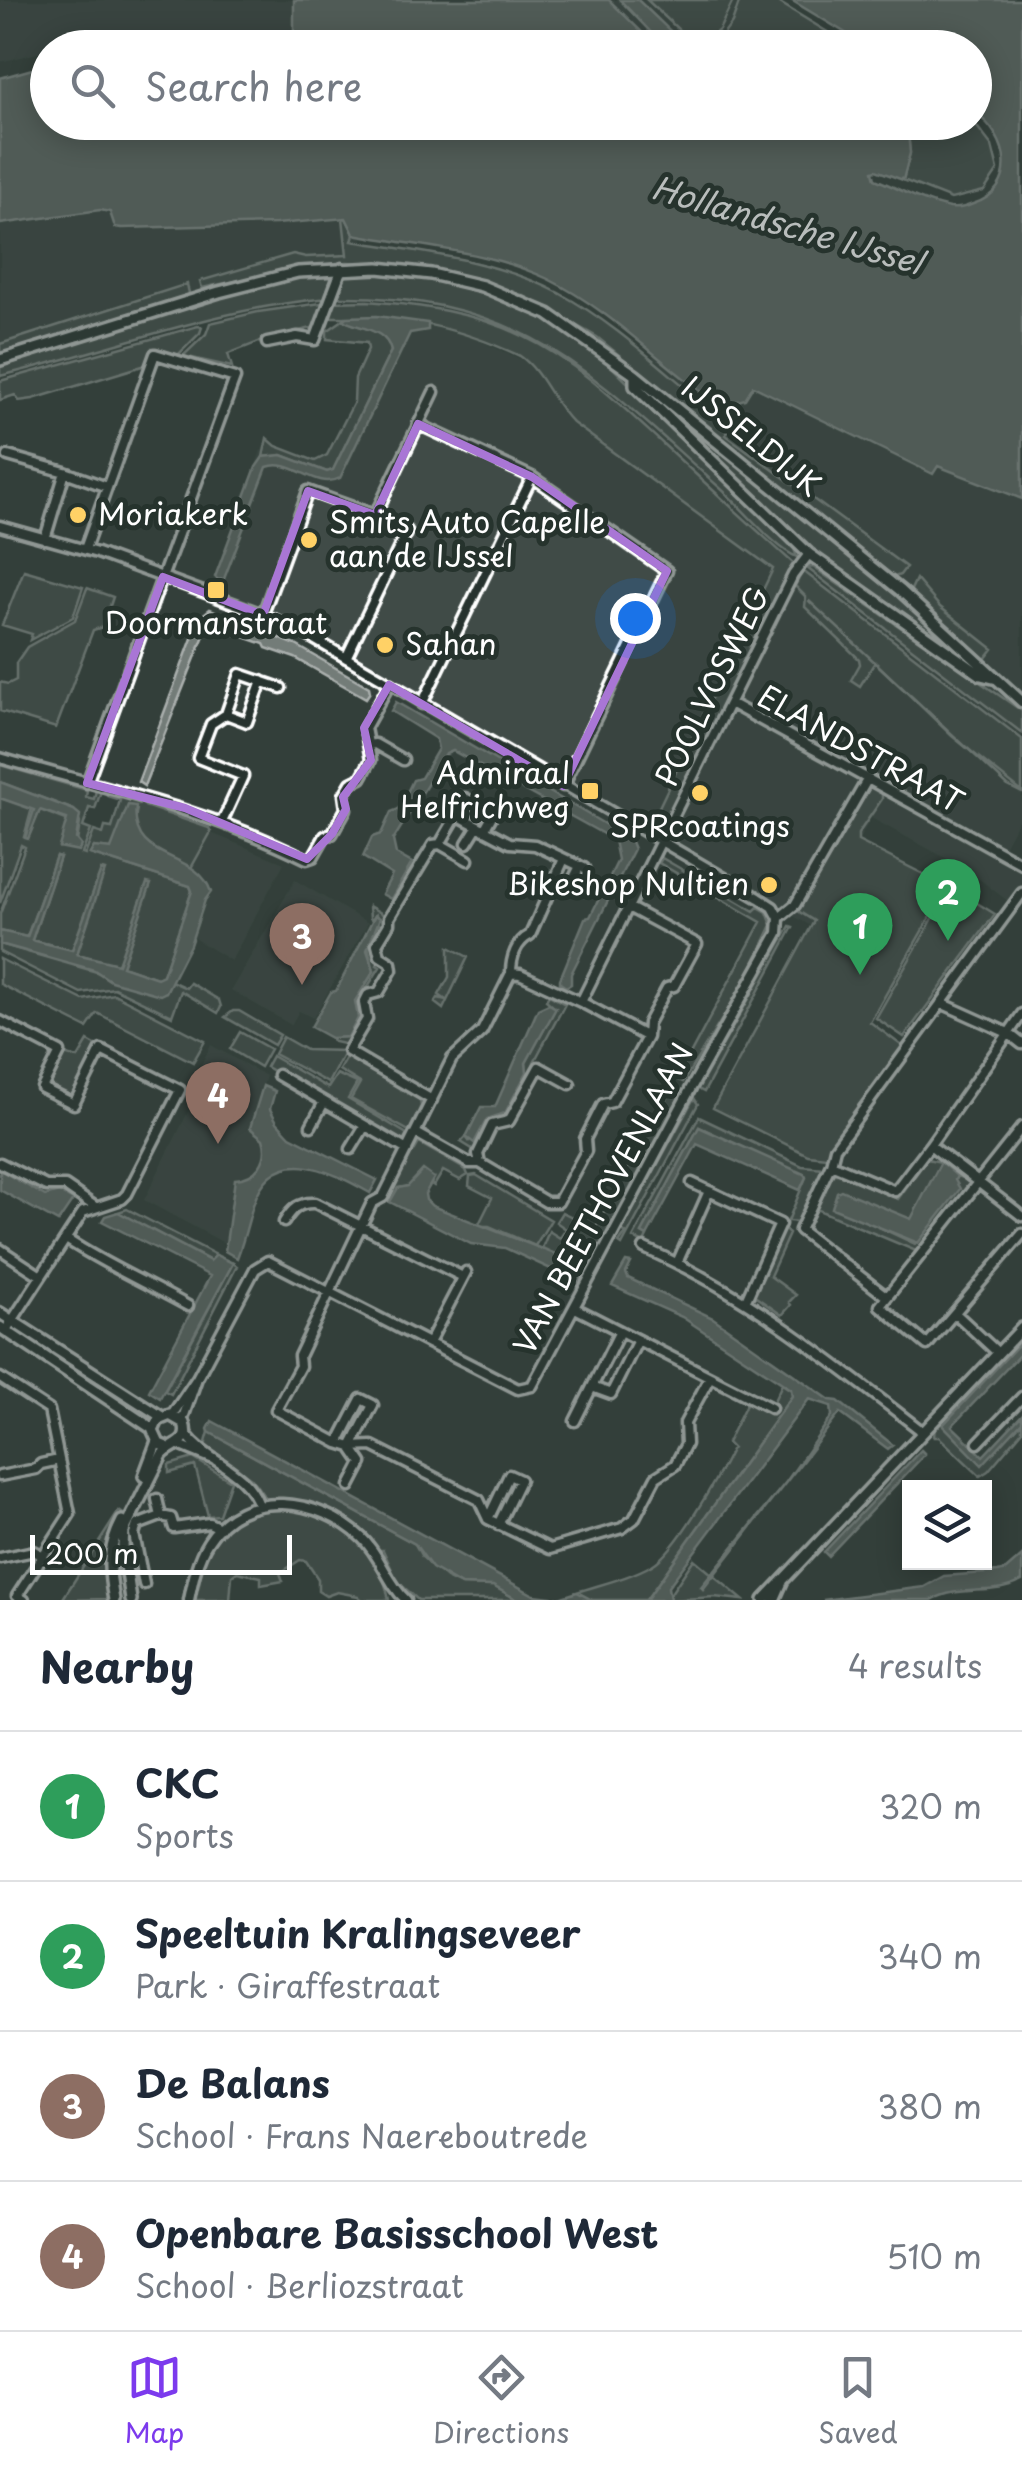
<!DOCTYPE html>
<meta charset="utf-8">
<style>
body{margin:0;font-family:"Playpen Sans",sans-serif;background:#f2f2f3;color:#1f2937}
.controls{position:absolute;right:30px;bottom:30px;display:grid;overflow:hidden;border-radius:0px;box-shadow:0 5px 25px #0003}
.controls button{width:90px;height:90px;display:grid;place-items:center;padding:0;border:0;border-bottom:2px solid #e0e1e3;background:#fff;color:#1f2937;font:50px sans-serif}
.scale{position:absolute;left:30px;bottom:25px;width:262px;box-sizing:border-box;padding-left:10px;border:5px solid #fff;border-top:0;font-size:28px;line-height:35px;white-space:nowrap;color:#fff;-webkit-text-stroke:8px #26332d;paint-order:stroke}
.you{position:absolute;left:635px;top:618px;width:35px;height:35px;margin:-25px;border:8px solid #fff;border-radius:50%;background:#1a73e8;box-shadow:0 0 0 15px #1a73e833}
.badge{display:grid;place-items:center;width:65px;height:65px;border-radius:50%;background:#7c3aed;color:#fff;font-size:32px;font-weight:700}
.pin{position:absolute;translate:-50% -82px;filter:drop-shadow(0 2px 5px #0008)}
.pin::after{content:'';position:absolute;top:52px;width:35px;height:30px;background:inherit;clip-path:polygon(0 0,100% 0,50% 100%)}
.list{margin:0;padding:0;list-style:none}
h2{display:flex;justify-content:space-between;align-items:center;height:130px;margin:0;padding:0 40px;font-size:42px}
h2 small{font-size:32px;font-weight:400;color:#747a83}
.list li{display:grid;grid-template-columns:65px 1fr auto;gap:30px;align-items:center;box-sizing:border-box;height:150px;padding:0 40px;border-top:2px solid #e0e1e3}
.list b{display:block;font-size:38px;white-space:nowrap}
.list p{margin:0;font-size:32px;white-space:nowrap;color:#747a83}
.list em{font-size:32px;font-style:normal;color:#747a83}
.icon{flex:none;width:55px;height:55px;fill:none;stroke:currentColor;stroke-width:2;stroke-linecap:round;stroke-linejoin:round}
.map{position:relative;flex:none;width:1022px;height:1600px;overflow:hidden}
.search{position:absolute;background:#fff;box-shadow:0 5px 25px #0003;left:30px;right:30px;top:30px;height:110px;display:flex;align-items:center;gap:25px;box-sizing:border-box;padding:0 35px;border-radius:55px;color:#747a83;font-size:38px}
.sheet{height:730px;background:#fff}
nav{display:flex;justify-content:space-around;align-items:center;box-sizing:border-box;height:140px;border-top:2px solid #e0e1e3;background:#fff;font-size:28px;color:#747a83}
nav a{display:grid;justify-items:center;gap:5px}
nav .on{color:#7c3aed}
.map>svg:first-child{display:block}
.built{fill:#404c47}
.green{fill:#4d5853;stroke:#a6aca9;stroke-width:2.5}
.water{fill:#737b78;stroke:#abb0ae;stroke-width:2.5}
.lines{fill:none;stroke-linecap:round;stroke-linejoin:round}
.stream{stroke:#abb0ae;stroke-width:2.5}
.minor-casing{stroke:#fff;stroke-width:15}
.tertiary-casing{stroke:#fff;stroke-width:16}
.minor{stroke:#26332d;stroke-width:8}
.tertiary{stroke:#26332d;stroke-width:9}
.marked{fill:none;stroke:#a976d5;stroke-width:8;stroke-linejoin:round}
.poi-dot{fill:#ffd166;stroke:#26332d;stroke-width:4}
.labels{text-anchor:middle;stroke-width:10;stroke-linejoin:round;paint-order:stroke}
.street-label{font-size:30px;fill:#fff;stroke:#26332d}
.poi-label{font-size:30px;fill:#fff;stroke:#26332d;text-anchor:start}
.water-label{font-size:32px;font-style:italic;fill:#b9bdbc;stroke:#26332d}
</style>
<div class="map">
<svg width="1022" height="1600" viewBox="0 0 1022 1600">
<rect width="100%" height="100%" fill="#333f3a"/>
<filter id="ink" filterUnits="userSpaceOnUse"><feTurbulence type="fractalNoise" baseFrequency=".01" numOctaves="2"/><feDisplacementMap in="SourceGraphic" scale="20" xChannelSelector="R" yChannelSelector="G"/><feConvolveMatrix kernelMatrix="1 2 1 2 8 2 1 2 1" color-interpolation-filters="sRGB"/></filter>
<g filter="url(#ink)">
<path class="built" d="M0,0h301l-1,47 -252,1 -1,3 -47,11z
M512,0h233l-24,47 -80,1z
M57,204l303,2 5,59 -67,-4 -298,92v-139z
M413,318l32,7 84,38 68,74 72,-102 264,138 4,-8 85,35v313l-21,39 21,12v29l-9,12 -47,-36 -95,-51 -60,108 -255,-144 -256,-150 -88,-37 49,-145 69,21 47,-119z
M211,833l73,30 -53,98 -39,-24 13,-37 6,-8 -20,-23v-4z
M295,880l73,43 -55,95 -14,-7 -8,14 -60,-35z
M211,1045l55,31 -16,52 13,11 2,17 -10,16 -14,7 -15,65 -82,-44 54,-108 -9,-4z"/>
<path class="green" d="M647,0h86v1l-14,29 -21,18z
M740,0h35l77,47 -137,-1 17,-23z
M907,123l68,1 17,22 6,24 -14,21 -33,8 -48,-19 7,-27z
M343,218h3l8,16 -2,7c70,11 144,19 207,52 58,31 108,81 159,121l18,-2 -10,23 180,132 -6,8 -8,3 -295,-241 -75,-42 -100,-27 -75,-6 -38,4 -107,22 -2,-7 93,-27 13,3 41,-2z
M346,272c94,2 166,23 245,74l203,203 3,8c-22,-8 -57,-52 -78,-70 -132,-117 -197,-193 -386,-190z
M331,273l4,5 -6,20c-113,10 -219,52 -329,78v-9l28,-9 1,-4 251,-74z
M187,284l3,14 -190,58v-12z
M367,301c55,4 106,11 156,35 53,25 98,69 140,108 43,40 87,80 130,119l-128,270 -6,4 -11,-7 125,-261 -200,-146c-21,-20 -30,-51 -53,-67 -69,-32 -119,-40 -194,-39l6,-15z
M328,302l-11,23 -5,3 -43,10 -41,16 4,13 -49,-11 23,-22 4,-11 48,-11z
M343,320c16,9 44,8 48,31l-58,119 -6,2 -45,-17 -19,2 4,-19 9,8 39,15 12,-6 27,-53 1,-24 13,-29 -1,-6 -40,-4v-8z
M198,326l4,1 -2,6 -22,22 -26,-7 -6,17 -113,34 -14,2 -4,-6 -15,5v-19z
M656,396l212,172 101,91 -162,-111z
M813,567l209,144v22l-215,-165z
M24,570l59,17 -10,30 -43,23 2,-6 -30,-9z
M803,571l219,168v53l-70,-56 -77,-74 -15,24 -9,-6 9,-16 -1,-5 -54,-52 1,-10 -11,-11z
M916,579l24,28 53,42 -8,10 -75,-67z
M87,588l26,9 -10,30 -10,3 -37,98 -56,-17v-29l8,2 8,-4v-17l11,-16 48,-27z
M0,765l87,25 -1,7 8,2 2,-9 5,1 -6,18 -6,-1 -6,19 8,3 -9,24 3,1 9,-24 9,3 2,-7 7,1 8,-28 -13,-4 1,-3 37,9v4l64,22 2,4 -20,36c-25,-14 -64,-24 -54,-59l-26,40 -17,-2 -4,7 100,32 2,5 -29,85 -6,2 -35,-12 28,-82 -32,81 -41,-11 27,-84 -32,80 -40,-10 28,-83 -4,-1 -29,81 -27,-6v-17l25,-67 -4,-2 -21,58v-105l32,10 -8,29 4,1 12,-28 29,11 -9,26 17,-5 3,-19 -6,-13 -74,-28z
M870,787l12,6v6l-24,35v7l87,44 1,4 -76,133 35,26 -79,109 -18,-2 -95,-47 101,-187 -16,-10z
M662,858l92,53 4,-4 9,5 5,13 -27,57 -62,100 -6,-3 84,-157 -102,-59z
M951,887l44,27 -91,123 -28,-19z
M369,906l17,10v7l-13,26 7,11 -3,5 3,2 -13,21 2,3 -7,29 -14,25 -14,-3 -3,-4 17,-1 10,-19 -3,-17 19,-30 -6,-25 11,-21 -3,-10 -4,5 -2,-2z
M790,926l3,1 -89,165 -6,-3z
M0,944l166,48 5,-11 15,7 4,-5 29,17 2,7 -3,6 -37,-22 -9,25 -58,-28 -33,5 -81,-41z
M449,947l19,10 -25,52 -8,-6 3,-5 8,2 -7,-5 10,-18z
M0,959l83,41 31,-6 91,47 -12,21 -96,-49 -10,15 -87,-44z
M549,995l16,9 -31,58v9l-25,46 -17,4 -18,29 -13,-8 5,-5 3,4 58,-69 -1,-9 28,-52 1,-3 -9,-8z
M233,1011h6l41,24 -6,10 -49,-28z
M240,1032l30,17 -10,18 -30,-18z
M283,1037l23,13 39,1 -17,32 -54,-29z
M88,1041l11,6 -27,52 -24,-12 16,-33 14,4z
M272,1056l56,32 9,-14 20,9 -9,16 59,35 -5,10 -85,-52 -4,1 -47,-26z
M347,1056l72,41 2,9 -12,25 -58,-32 9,-16 -21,-13z
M674,1084l8,8 -91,176 -5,1 -44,-21 7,-17 11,7 6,-9 -10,-7 6,-10 33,16z
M694,1098l4,6 -76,141 -3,-2 7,-10 -4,-3z
M699,1117l103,49 23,2 -27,54 -10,-1 18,-44 -107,-50 -57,106 5,3 -3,7 -11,-5z
M419,1143l47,27 2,5 -8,5 -17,-9 -9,15 -3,-2 3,-6c-14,2 -25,10 -36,10l-8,14 -4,-2 26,-51 3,1z
M927,1159l14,3 -29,57 -80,-14 83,39 42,-68 15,6 -20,36 -29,36 -107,-45 15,-35h8l59,25z
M476,1175l75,45 -16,26 -46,-20h-11l14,-28 -23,-12 1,-10z
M127,1209l89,46 -5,6 -93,-49z
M783,1228l6,6 -19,42 26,19 -7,7 2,3 -9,10 -29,-20z
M233,1263l4,3 -66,128 -6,-3z
M1017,1339l5,1v9l-4,-4 -75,80 39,39 40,-42v9l-34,40 -8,5 -41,-39h-5l1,-11z
M782,1384l9,6 1,6 -146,204h-54l-15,-8c24,-8 52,-14 75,-27 25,-14 66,-89 80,-117l-5,-5 20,-41 13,7 4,-5 7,3z
M209,1432l206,112 7,13 24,21 15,7 32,1 25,14h-100l-21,-19 -14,-31h-6c-24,-39 -68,-52 -111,-51l-15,-21 -46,-32z
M193,1458l38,23 -12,34 -11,1 -13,-50 -26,7v-8z
M279,1507c55,4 99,36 110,93h-27l-4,-4 -21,-4 -11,4 -8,-5v-12l-12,-18 -6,-1 -20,13 3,8 -22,4v-8l-24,-5 -5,4 -2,24h-37c12,-53 26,-86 86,-93z
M119,1511l3,2c-21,40 -17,43 -13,86l-47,1z
M694,1559l49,41 -29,-3 -44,3 -1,-4z"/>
<path class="water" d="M294,0h315l48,47h-363z
M620,0h18l49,47h-28l3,-3z
M791,0h231v499l-84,-33 -5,8 -180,-88 -8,13 -24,7c-59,-40 -108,-95 -173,-127 -61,-29 -129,-32 -194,-45l-8,-16 -70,6 -154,4 -7,-1 -5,-15 -10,-2 -100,14v-146l47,-13 1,57 859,1 3,30 -7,27 -27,-10 -3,1 2,8c23,9 51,25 75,29 7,1 16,-1 23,-4 47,-15 36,-68 2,-91l-1,-65 -105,-1z
M377,316l51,7v7l-18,3 -70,145c-24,13 -48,-21 -73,-11l-43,112 -6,1 -3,-3 41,-110 7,-10 19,-2 45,17 6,-2 58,-119c-5,-23 -32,-22 -48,-31l3,-3z
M210,609l86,36 73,42 1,5 -4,6 -71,-40 -29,-10 -2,-4 -49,-17 -8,1 -63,158 -6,-4 62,-165z
M396,702l234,137 4,10 -63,125v10l-5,3 -6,-4v-4l25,-61 5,-1 28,-57 -4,-20 -161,-89 -7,3 -53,86 3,14 16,9 -21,36 -9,-5 10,-19 -29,-18 9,-20 9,-3 10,-22 8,-3 14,-29 8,-2 17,-29 -2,-10 -45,-28z
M0,782l74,28 6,5 -4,24 5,6 -2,6 -20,-4 8,-28 -27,-9 -12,29 -3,-1 9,-28 -34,-12z
M128,805l8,1c-7,59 61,42 75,86l-6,8 -15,45 -24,47 -6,3 -49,-14 -17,-11 -94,-26v-13l27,6 29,-81 4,1 -28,83 40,10 29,-80 4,1 -28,83 41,10 29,-81 4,1 -29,82 35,12 6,-3 29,-84 -2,-5 -100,-32 4,-7 17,2z
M375,915l5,3 -13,32 7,21 -19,30 3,17 -10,19 -17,1 -20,-11 20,-35 5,-1z
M549,1004l7,4 -30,55 1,9 -22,41 -18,6 -13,24 -8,-6 15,-30h14l43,-98z
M263,1086l12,5 -5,18 7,13 13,14 87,44 -7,13c-41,-23 -96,-52 -117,12 -5,17 -9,35 -16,53l-12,-7 10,-72c21,-1 35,-19 28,-40l-13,-11z
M699,1127l105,47 2,3 -6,13 -103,-46 -50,92 -5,-3z
M941,1162l16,14 -2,4 5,9 -42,54 -86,-35 5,-16 4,-2 70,29z
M0,1170l45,26 14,-4 14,8 -15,22 -58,-32z
M423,1170l11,8 -9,16 1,6 6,6 133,52 21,11 -7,13 -74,-34 -34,-4 -81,-42 8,-14 10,-2z
M118,1212l92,49 6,-6 17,8 -73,135 -11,-7 61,-115 -108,-55 3,-5z
M626,1262l5,1 -5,10 2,5 85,40 117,82 8,1 55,44 -5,4 -48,-36 -137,176 -2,-2 85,-105 46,-66 -1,-10 -22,-7 -141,188 2,13h-24l146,-204 -1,-7 -109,-72 -70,-31z
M1018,1345l4,7 -70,74 31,30 39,-41v7l-40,43 -39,-40z
M212,1421l322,174 25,3 18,-6 15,8h-74l-25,-14 -32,-1 -29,-17 -17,-24 -206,-112 -1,-3z
M921,1450l4,4 -97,102 -4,-4z
M1022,1556v25c-28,16 -62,3 -90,19h-109l101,-13 20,-11 54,-4 8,-2z"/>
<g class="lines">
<path class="stream" d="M809,601l199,185 14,7"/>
<defs>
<path id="minor" d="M267,343l30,-6 18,3 27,-72
M418,424l114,53 135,94 -104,215
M8,456l57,16
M375,515l59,-123
M0,526l97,27 166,61 44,21 452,263 14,9 6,11
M45,539l20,-67 42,15
M85,549l70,-195 80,24 -148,405
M263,614l45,-123 67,24 32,16 -61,127
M730,703l292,161
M422,704l110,-227
M226,714l21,8 15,-41
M368,745l7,-1 28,16
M0,758c104,30 209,52 307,101l6,-2 12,-21 7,-2 14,-25 -2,-14 7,-12 10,-5 10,-18 -6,-32 24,-43
M457,815l8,-17 28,16 -9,16
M222,822l21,-46 -45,-18 13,-34 15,-10 14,-40 41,14
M467,843l10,-16
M440,844l28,16
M573,880l7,-14
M779,918l16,-13 72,-125
M511,973c0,-15 5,-31 19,-38l34,-76
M581,1002l-61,-28 -9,-1 -29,58 -30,28 -69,138 -11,6 -73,153 1,10 -24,44 62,33 13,4 21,-1 107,54 9,19 62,30 72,-21 12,-9 22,-42 19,-12 11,-21 -1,-21 25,-46
M941,1003l67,30 14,11
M0,1021l60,31 -18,36 32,16 27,-54 79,40 -53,104 -5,5 -39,13 -77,118
M647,1037l-66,-35 212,-427 16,-21
M278,1075l129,75
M432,1100l-84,-49 19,-32 -3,-16 4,-8 11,-3 13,-22 -1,-7 -11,-7 -3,-12 12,-20v-6l44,-73 7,-1 17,-29 53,28 25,2 49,23
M311,1126l13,-24
M1022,1127l-142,179 47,39 95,-111
M416,1133l53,30h11l66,39h12l28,-51 -1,-12 18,-35 9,-2 35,-65 1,-14 19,-35 7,-2 23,-42 -69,-37
M930,1145l92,-131
M351,1149l14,-23
M0,1163l46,23h19l29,20
M480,1163l-2,-9 14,-29 17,-4 30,-54 31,17
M831,1164l64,27 35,-46 92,71
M692,1183l17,8
M284,1222c8,-13 15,-20 31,-19l148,74
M66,1239c39,26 81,44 122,67
M644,1248c105,46 190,115 279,184
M0,1249l41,27
M677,1263l32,-72 71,33 -34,76
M887,1297l-87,-67 31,-66 4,-16 187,-255
M575,1308l196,100
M956,1314l42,39
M429,1343l37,-71
M0,1378l49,32 21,104 -53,82 7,4
M592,1387l19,7 27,-54
M172,1415l25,-37 58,-109 13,-8 250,128 14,-3 159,-298 87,-155 1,-15
M182,1421l15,-43
M575,1421l45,-90
M186,1434c23,30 59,34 73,71
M338,1443l23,-44 12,6 -22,42 11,16 -12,23
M978,1443l44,-46
M179,1445l32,13
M0,1476l36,-7 5,-5 18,-4
M157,1499l4,17
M488,1519l21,-44 11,5 -22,45
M0,1558l34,-7 9,5
M144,1584l-10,-50 3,-9 24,-9 10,2 3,10 35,-5 11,5
M189,1600c4,-20 8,-41 19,-58 35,-56 112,-44 154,-4 19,18 25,45 44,62"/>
<path id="tertiary" d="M0,360l219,-68 79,-20 80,-4 53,6 51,12 66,28 87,61 266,216 121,111
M635,375v11l174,168 172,121 16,4
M0,1313l162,104
M0,1327l153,102
M144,1476l13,-35
M114,1600c-6,-31 -7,-50 8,-79
M131,1600l-8,-54 1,-15 38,-76c10,-12 29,-10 22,-32l-14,-8 -12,5 -5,11 6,13 10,4
M764,1600l258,-272
M774,1600l8,-18"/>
</defs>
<use href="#minor" class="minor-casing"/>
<use href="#tertiary" class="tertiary-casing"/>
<use href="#minor" class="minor"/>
<use href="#tertiary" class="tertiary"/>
</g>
</g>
<path d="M0 0H1022V1600H0ZM418,424l114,53 135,94 -104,215 -174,-101 -25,43 7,32 -28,37 3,12 -14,25 -25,25 -122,-51 -98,-25 76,-206 100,38 45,-124 67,24z" fill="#333f3a" fill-opacity=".55" fill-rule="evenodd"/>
<path class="marked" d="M418,424l114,53 135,94 -104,215 -174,-101 -25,43 7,32 -28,37 3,12 -14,25 -25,25 -122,-51 -98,-25 76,-206 100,38 45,-124 67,24z"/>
<g class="poi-dot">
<circle cx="78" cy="515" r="10"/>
<circle cx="309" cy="540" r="10"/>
<rect x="206" y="580" width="20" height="20" rx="5"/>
<circle cx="385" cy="645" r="10"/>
<rect x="580" y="781" width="20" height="20" rx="5"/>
<circle cx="700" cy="793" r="10"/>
<circle cx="769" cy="885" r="10"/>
</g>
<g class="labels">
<g class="street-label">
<text transform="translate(751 437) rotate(39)" y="10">IJSSELDIJK</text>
<text transform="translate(713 687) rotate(-64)" y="10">POOLVOSWEG</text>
<text transform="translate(860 750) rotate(29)" y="10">ELANDSTRAAT</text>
<text transform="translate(604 1199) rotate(-62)" y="10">VAN BEETHOVENLAAN</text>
</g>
<g class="poi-label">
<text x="98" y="525">Moriakerk</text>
<text x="329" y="533">Smits Auto Capelle<tspan x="329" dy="34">aan de IJssel</tspan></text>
<text x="216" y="634" text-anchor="middle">Doormanstraat</text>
<text x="405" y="655">Sahan</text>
<text x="570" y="784" text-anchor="end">Admiraal<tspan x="570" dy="34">Helfrichweg</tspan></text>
<text x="700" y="837" text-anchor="middle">SPRcoatings</text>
<text x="749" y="895" text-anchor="end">Bikeshop Nultien</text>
</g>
<g class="water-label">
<text transform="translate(787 226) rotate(16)" y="11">Hollandsche IJssel</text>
</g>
</g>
</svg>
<div class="controls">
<button><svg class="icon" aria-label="layers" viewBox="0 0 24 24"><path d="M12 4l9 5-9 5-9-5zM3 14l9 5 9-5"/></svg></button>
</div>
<div class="scale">200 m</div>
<div class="you"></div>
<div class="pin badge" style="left:860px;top:975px;background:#2e9e5b">1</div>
<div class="pin badge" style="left:948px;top:941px;background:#2e9e5b">2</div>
<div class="pin badge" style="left:302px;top:985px;background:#8d6e63">3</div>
<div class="pin badge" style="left:218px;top:1144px;background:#8d6e63">4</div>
<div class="search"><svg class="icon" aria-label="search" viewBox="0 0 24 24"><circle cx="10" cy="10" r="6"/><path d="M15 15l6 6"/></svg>Search here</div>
</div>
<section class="sheet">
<h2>Nearby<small>4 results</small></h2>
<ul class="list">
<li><span class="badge" style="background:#2e9e5b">1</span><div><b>CKC</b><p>Sports</p></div><em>320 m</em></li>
<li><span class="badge" style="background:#2e9e5b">2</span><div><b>Speeltuin Kralingseveer</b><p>Park · Giraffestraat</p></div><em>340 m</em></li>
<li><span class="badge" style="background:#8d6e63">3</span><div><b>De Balans</b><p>School · Frans Naereboutrede</p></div><em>380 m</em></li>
<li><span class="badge" style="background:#8d6e63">4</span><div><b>Openbare Basisschool West</b><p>School · Berliozstraat</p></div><em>510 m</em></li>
</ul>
</section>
<nav>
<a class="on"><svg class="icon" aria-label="map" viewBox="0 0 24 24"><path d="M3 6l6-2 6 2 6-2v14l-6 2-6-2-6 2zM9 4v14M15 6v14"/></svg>Map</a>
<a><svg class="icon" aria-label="directions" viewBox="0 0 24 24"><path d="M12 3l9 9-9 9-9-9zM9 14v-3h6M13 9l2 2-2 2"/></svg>Directions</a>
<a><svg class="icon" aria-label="saved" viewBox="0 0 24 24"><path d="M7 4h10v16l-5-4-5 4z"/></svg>Saved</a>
</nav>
